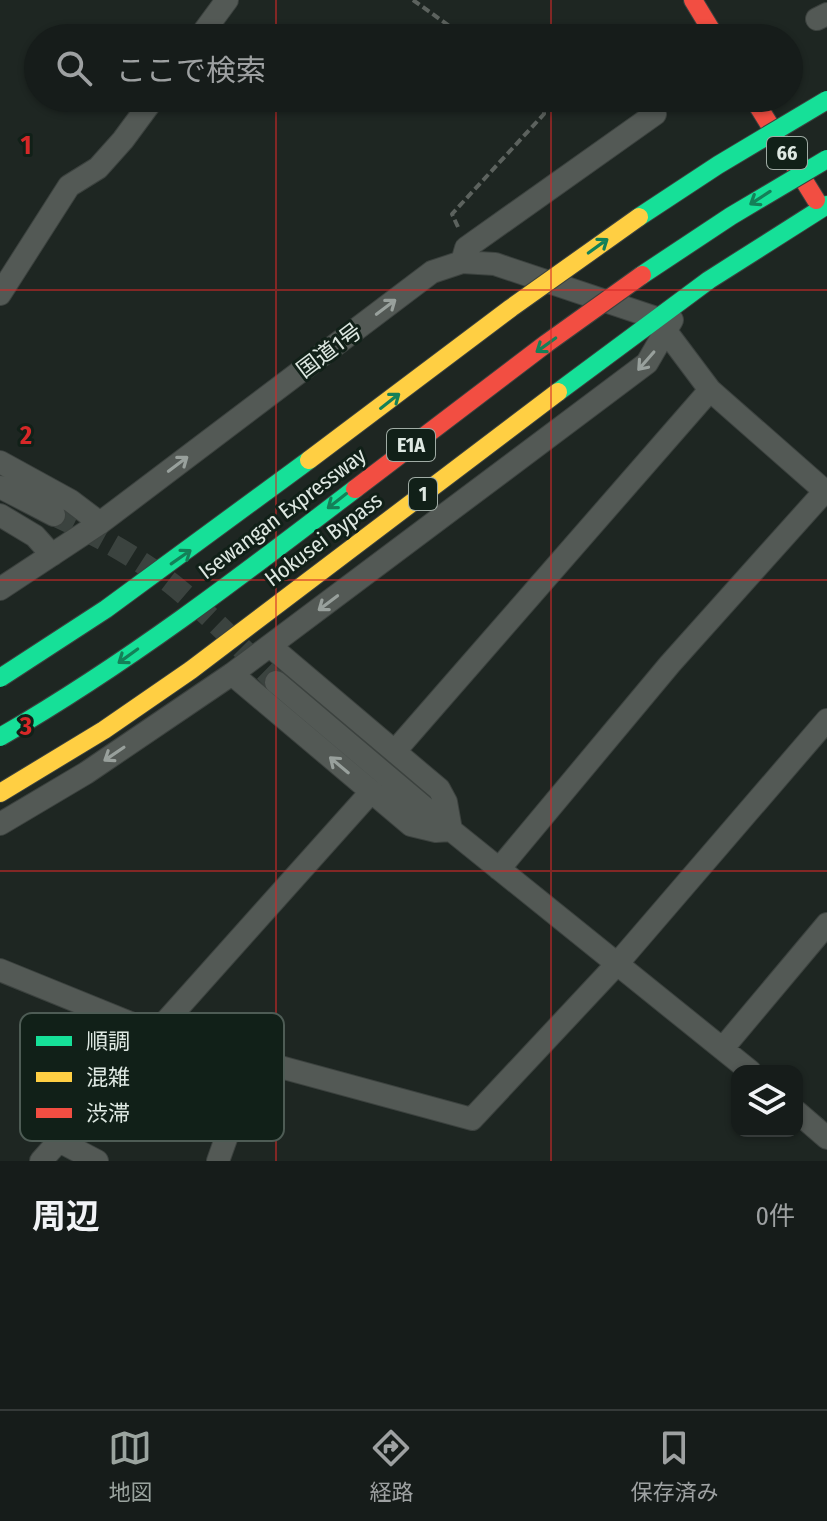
<!DOCTYPE html>
<html lang="ja">
<meta charset="utf-8">
<style>
body{margin:0;font-family:"Fira Sans Condensed","Noto Sans JP",sans-serif;background:#1f2523;color:#f1f3f6}
.controls{position:absolute;right:24px;bottom:24px;display:grid;overflow:hidden;border-radius:16px;box-shadow:0 2px 6px #0004}
.controls button{width:72px;height:72px;display:grid;place-items:center;padding:0;border:0;border-bottom:2px solid #353a39;background:#161c1a;color:#f1f3f6;font:40px sans-serif}
.list{margin:0;padding:0;list-style:none}
h2{display:flex;justify-content:space-between;align-items:center;height:104px;margin:0;padding:0 32px;font-size:34px}
h2 small{font-size:26px;font-weight:400;color:#9ea1a2}
.icon{flex:none;width:44px;height:44px;fill:none;stroke:currentColor;stroke-width:2;stroke-linecap:round;stroke-linejoin:round}
.map{position:relative;flex:none;width:827px;height:1161px;overflow:hidden}
.search{position:absolute;background:#161c1a;box-shadow:0 2px 6px #0004;left:24px;right:24px;top:24px;height:88px;display:flex;align-items:center;gap:20px;box-sizing:border-box;padding:0 28px;border-radius:44px;color:#9ea1a2;font-size:30px}
.sheet{height:248px;background:#161c1a}
nav{display:flex;justify-content:space-around;align-items:center;box-sizing:border-box;height:112px;border-top:2px solid #353a39;background:#161c1a;font-size:22px;color:#9ea1a2}
nav a{display:grid;justify-items:center;gap:4px}
nav .on{color:#9ba49f}
.map>svg:first-child{display:block}
.lines{fill:none;stroke-linecap:round;stroke-linejoin:round}
.street-tunnel{stroke:#3b433f;stroke-width:22;stroke-dasharray:22 11;stroke-linecap:butt}
.street-casing{stroke:#3c423f;stroke-width:24}
.fast-casing{stroke:#3c423f;stroke-width:20}
.slow-casing{stroke:#3c423f;stroke-width:20}
.jam-casing{stroke:#3c423f;stroke-width:20}
.path{stroke:#5c625e;stroke-width:4;stroke-dasharray:8 4;stroke-linecap:butt}
.street{stroke:#535955;stroke-width:22}
.fast{stroke:#16e098;stroke-width:18}
.slow{stroke:#ffcf43;stroke-width:18}
.jam{stroke:#f24e42;stroke-width:18}
.fast-bridge-casing{stroke:#3c423f;stroke-width:20;stroke-linecap:butt}
.slow-bridge-casing{stroke:#3c423f;stroke-width:20;stroke-linecap:butt}
.jam-bridge-casing{stroke:#3c423f;stroke-width:20;stroke-linecap:butt}
.fast-bridge{stroke:#16e098;stroke-width:18}
.slow-bridge{stroke:#ffcf43;stroke-width:18}
.jam-bridge{stroke:#f24e42;stroke-width:18}
.oneway{stroke:#148058}
.oneway2{stroke:#98a09c}
.grid{fill:none;stroke:#d62828;stroke-width:2;stroke-opacity:0.55}
.labels{text-anchor:middle;stroke-width:6;stroke-linejoin:round;paint-order:stroke}
.shield{fill:#112018;stroke:#a0aca5;stroke-width:2}
.shield-label{font-size:20px;font-weight:bold;fill:#dee8e2}
.street-label{font-size:22px;fill:#dee8e2;stroke:#112018}
.key{fill:#112018;stroke:#4e5c55;stroke-width:2}
.key-label{font-size:22px;fill:#dee8e2}
.grid-label{font-size:26px;text-anchor:middle;font-weight:bold;fill:#d62828;stroke:#112018;stroke-width:6;stroke-linejoin:round;paint-order:stroke}
</style>
<div class="map">
<svg width="827" height="1161" viewBox="0 0 827 1161">
<rect width="100%" height="100%" fill="#1e2622"/>
<g class="lines">
<path class="street-tunnel" d="M54,515c41,19 81,41 118,69 37,30 70,65 104,98"/>
<defs>
<path id="street" d="M817,19l10,-5
M199,38l28,-38
M462,262l4,-14 189,-134
M0,294l69,-108 29,-18 25,-28 31,-42
M0,462l71,39 29,22
M0,487l54,28
M0,515l35,21 17,19
M0,589l100,-66 332,-251 30,-10 33,2 161,54 54,72 117,103
M270,646l169,143 7,13 5,28
M232,674l179,151 25,6 15,-1
M276,682l175,148 299,241
M395,751l315,-361
M0,824l86,-51 146,-99 415,-311 25,-43
M499,869l171,-205 155,-173
M0,970l155,63 317,86 145,-155 210,-244
M723,1048l104,-124
M797,1112l30,26
M59,1141l38,20
M41,1161l330,-369
M218,1161l36,-101"/>
<path id="fast" d="M558,392l151,-112 118,-75"/>
<path id="slow" d="M0,793l104,-63 87,-60 367,-278"/>
<path id="jam" d="M693,0l23,38
M753,98l63,102"/>
</defs>
<use href="#street" class="street-casing"/>
<use href="#fast" class="fast-casing"/>
<use href="#slow" class="slow-casing"/>
<use href="#jam" class="jam-casing"/>
<path class="path" d="M413,0l53,38
M458,227l-6,-13 92,-100v-16"/>
<use href="#street" class="street"/>
<use href="#fast" class="fast"/>
<use href="#slow" class="slow"/>
<use href="#jam" class="jam"/>
<defs>
<path id="fast-bridge" d="M639,217l79,-52 109,-65
M642,275l89,-59 96,-57
M0,678l106,-69 203,-149
M0,737c125,-72 240,-160 355,-248"/>
<path id="slow-bridge" d="M309,460l202,-152 128,-91"/>
<path id="jam-bridge" d="M355,489l192,-146 95,-68"/>
</defs>
<use href="#fast-bridge" class="fast-bridge-casing"/>
<use href="#slow-bridge" class="slow-bridge-casing"/>
<use href="#jam-bridge" class="jam-bridge-casing"/>
<use href="#fast-bridge" class="fast-bridge"/>
<use href="#slow-bridge" class="slow-bridge"/>
<use href="#jam-bridge" class="jam-bridge"/>
</g>
<defs><path id="oneway-shaft" d="M-6 0H5M1.5-3L5.5 0L1.5 3" fill="none" stroke-width="1.6" stroke-linecap="round" stroke-linejoin="round" transform="scale(2)"/></defs>
<g class="oneway">
<use href="#oneway-shaft" transform="translate(760 198) rotate(147)"/>
<use href="#oneway-shaft" transform="translate(598 246) rotate(-36)"/>
<use href="#oneway-shaft" transform="translate(546 345) rotate(144)"/>
<use href="#oneway-shaft" transform="translate(390 401) rotate(-38)"/>
<use href="#oneway-shaft" transform="translate(337 501) rotate(142)"/>
<use href="#oneway-shaft" transform="translate(181 557) rotate(-35)"/>
<use href="#oneway-shaft" transform="translate(128 656) rotate(144)"/>
</g>
<g class="oneway2">
<use href="#oneway-shaft" transform="translate(386 307) rotate(-37)"/>
<use href="#oneway-shaft" transform="translate(646 361) rotate(131)"/>
<use href="#oneway-shaft" transform="translate(178 464) rotate(-37)"/>
<use href="#oneway-shaft" transform="translate(328 603) rotate(143)"/>
<use href="#oneway-shaft" transform="translate(114 754) rotate(146)"/>
<use href="#oneway-shaft" transform="translate(339 765) rotate(-140)"/>
</g>
<path class="grid" d="M276,0v38M551,0v38M276,98v1063M551,98v1063M0,290h827M0,580h827M0,871h827"/>
<g class="labels">
<g class="shield">
<rect x="767" y="137" width="40" height="32" rx="6"/>
<rect x="387" y="429" width="48" height="32" rx="6"/>
<rect x="409" y="478" width="28" height="32" rx="6"/>
</g>
<g class="shield-label">
<text x="787" y="160">66</text>
<text x="411" y="452">E1A</text>
<text x="423" y="501">1</text>
</g>
<g class="street-label">
<text transform="translate(329 350) rotate(-37)" y="8">国道1号</text>
<text transform="translate(282 513) rotate(-37)" y="8">Isewangan Expressway</text>
<text transform="translate(323 539) rotate(-37)" y="8">Hokusei Bypass</text>
</g>
</g>
<rect x="20" y="1013" width="264" height="128" rx="12" class="key"/>
<rect x="36" y="1036" width="36" height="10" fill="#16e098"/>
<rect x="36" y="1072" width="36" height="10" fill="#ffcf43"/>
<rect x="36" y="1108" width="36" height="10" fill="#f24e42"/>
<g class="key-label">
<text x="86" y="1049">順調</text>
<text x="86" y="1085">混雑</text>
<text x="86" y="1121">渋滞</text>
</g>
<g class="grid-label">
<text x="26" y="154">1</text>
<text x="26" y="444">2</text>
<text x="26" y="735">3</text>
</g>
</svg>
<div class="controls">
<button><svg class="icon" aria-label="layers" viewBox="0 0 24 24"><path d="M12 4l9 5-9 5-9-5zM3 14l9 5 9-5"/></svg></button>
</div>
<div class="search"><svg class="icon" aria-label="search" viewBox="0 0 24 24"><circle cx="10" cy="10" r="6"/><path d="M15 15l6 6"/></svg>ここで検索</div>
</div>
<section class="sheet">
<h2>周辺<small>0件</small></h2>
<ul class="list">
</ul>
</section>
<nav>
<a class="on"><svg class="icon" aria-label="map" viewBox="0 0 24 24"><path d="M3 6l6-2 6 2 6-2v14l-6 2-6-2-6 2zM9 4v14M15 6v14"/></svg>地図</a>
<a><svg class="icon" aria-label="directions" viewBox="0 0 24 24"><path d="M12 3l9 9-9 9-9-9zM9 14v-3h6M13 9l2 2-2 2"/></svg>経路</a>
<a><svg class="icon" aria-label="saved" viewBox="0 0 24 24"><path d="M7 4h10v16l-5-4-5 4z"/></svg>保存済み</a>
</nav>
